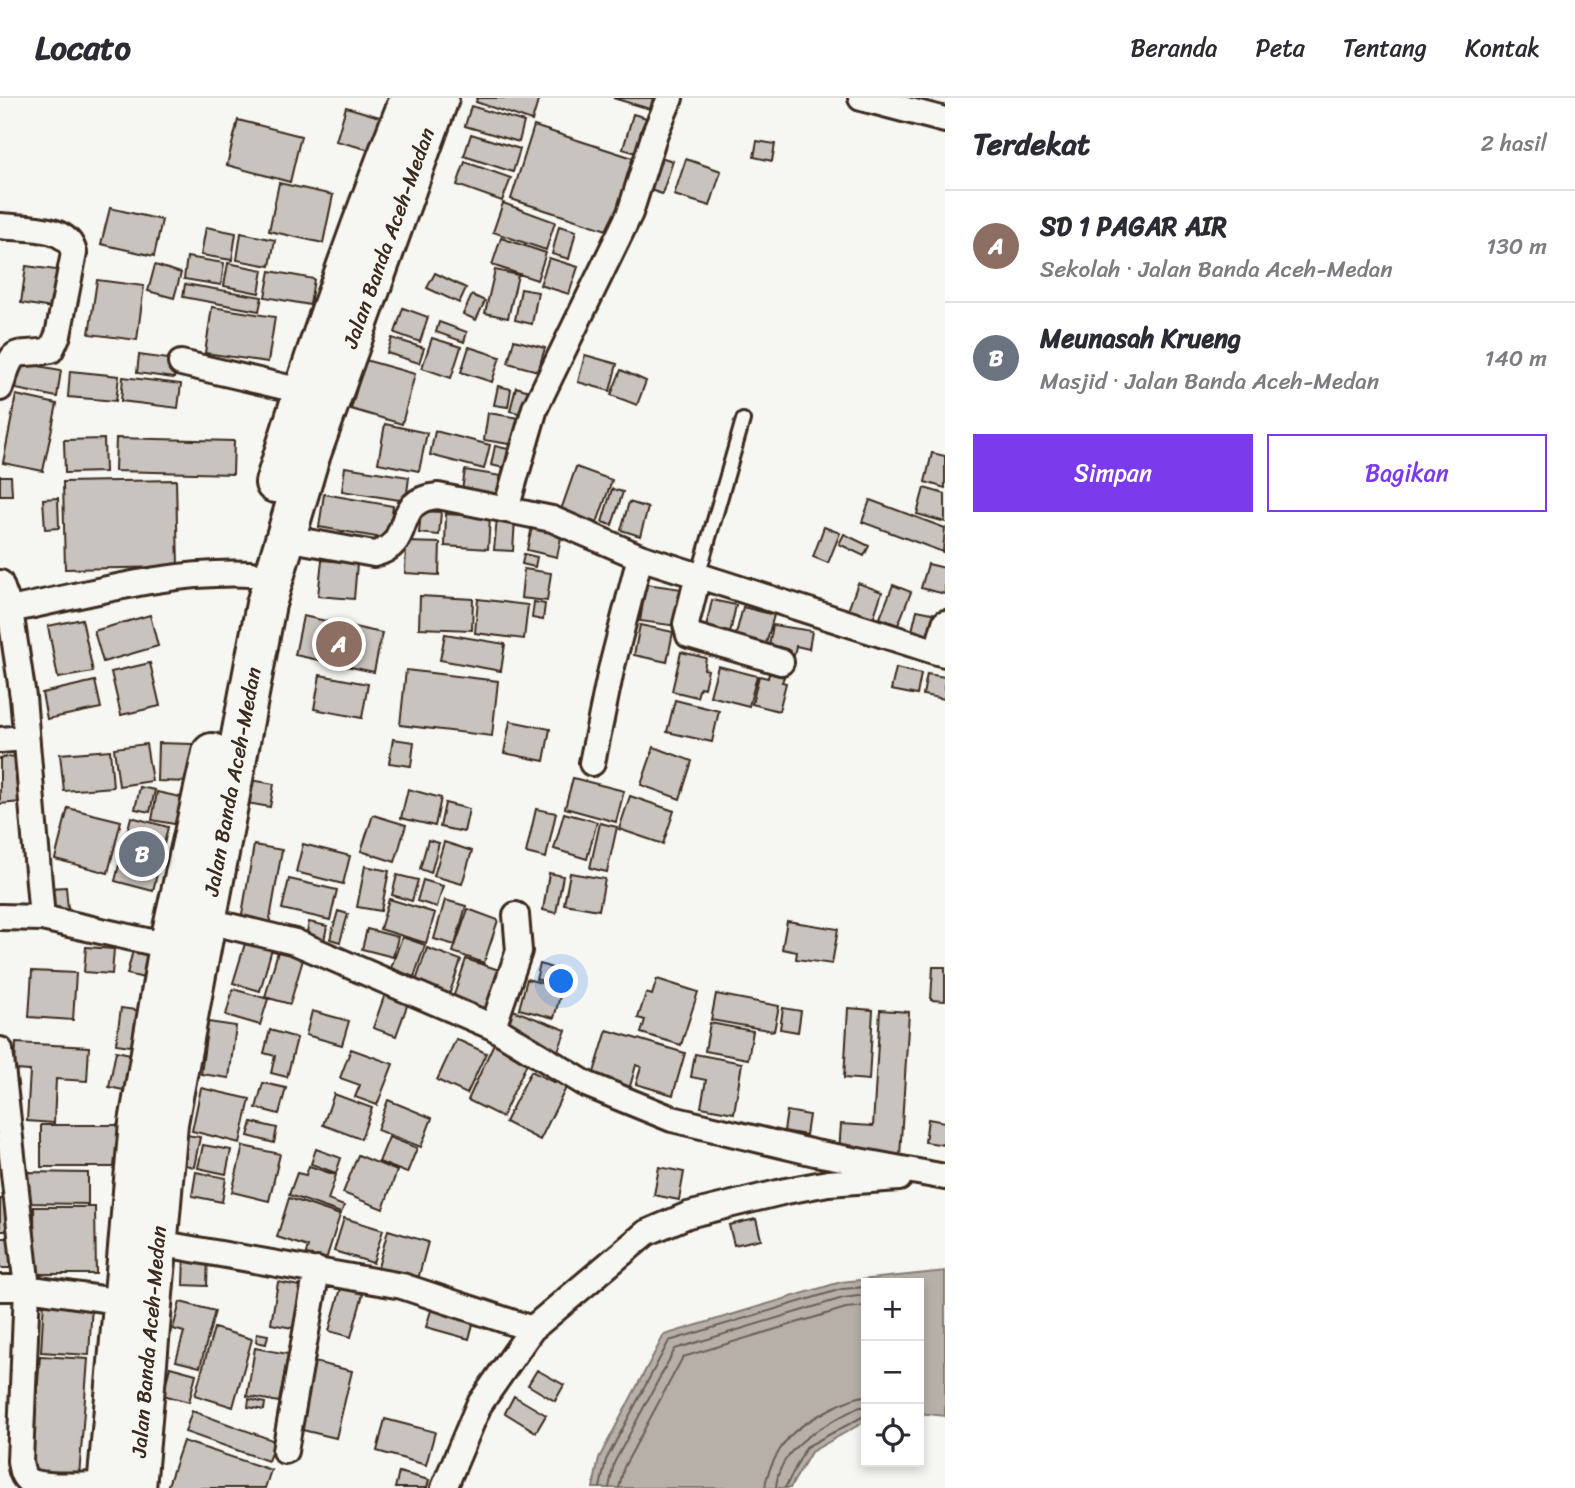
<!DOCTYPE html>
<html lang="id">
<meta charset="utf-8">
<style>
body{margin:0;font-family:Sriracha,sans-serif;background:#f2f2f3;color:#2b2b33}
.controls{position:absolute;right:21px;bottom:21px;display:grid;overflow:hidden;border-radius:0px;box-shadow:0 4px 10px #0003}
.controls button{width:63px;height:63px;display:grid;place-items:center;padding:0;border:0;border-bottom:2px solid #e1e1e2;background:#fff;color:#2b2b33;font:35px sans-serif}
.you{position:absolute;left:562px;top:884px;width:24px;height:24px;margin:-18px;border:5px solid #fff;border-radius:50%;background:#1a73e8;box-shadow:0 0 0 10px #1a73e833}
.badge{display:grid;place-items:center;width:46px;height:46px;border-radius:50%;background:#7c3aed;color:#fff;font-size:23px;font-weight:700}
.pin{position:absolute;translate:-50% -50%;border:4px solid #fff;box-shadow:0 2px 7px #0006}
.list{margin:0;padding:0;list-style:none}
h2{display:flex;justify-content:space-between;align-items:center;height:91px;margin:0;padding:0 28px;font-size:30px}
h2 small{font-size:23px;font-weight:400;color:#7c7c81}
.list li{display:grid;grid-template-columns:46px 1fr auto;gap:21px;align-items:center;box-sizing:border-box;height:112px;padding:0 28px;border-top:2px solid #e1e1e2}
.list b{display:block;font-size:26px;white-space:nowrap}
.list p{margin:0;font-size:23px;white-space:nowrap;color:#7c7c81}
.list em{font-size:23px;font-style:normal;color:#7c7c81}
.actions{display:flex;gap:14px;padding:21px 28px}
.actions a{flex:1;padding:16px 0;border:2px solid #7c3aed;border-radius:0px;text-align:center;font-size:24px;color:#7c3aed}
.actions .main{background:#7c3aed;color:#fff}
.icon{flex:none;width:38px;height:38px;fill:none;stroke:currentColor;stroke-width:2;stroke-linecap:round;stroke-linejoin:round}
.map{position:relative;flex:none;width:945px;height:1390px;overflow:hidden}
header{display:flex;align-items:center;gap:42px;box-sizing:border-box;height:98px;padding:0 35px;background:#fff;border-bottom:2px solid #e1e1e2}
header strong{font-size:33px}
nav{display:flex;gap:38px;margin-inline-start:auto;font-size:24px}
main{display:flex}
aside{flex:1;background:#fff}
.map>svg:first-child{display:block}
.water{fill:#b6b0a9;stroke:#857a71;stroke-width:2}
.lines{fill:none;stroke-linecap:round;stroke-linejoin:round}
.shore{stroke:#6c6056;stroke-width:2}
.building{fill:#c8c3be;stroke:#3b2a1e;stroke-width:2}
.lane-casing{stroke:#3b2a1e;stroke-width:18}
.street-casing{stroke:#3b2a1e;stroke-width:30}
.highway-casing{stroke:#3b2a1e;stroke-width:44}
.lane{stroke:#f6f6f2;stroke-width:12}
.street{stroke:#f6f6f2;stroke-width:24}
.highway{stroke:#f6f6f2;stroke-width:38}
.labels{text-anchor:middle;stroke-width:5;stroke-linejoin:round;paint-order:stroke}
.street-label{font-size:21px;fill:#3b2a1e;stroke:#f6f6f2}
</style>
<header>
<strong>Locato</strong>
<nav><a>Beranda</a><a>Peta</a><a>Tentang</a><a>Kontak</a></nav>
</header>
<main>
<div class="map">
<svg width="945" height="1390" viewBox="0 0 945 1390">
<rect width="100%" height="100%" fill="#f6f6f2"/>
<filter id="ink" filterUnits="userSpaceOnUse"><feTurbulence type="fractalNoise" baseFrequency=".0143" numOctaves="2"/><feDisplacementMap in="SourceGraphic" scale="14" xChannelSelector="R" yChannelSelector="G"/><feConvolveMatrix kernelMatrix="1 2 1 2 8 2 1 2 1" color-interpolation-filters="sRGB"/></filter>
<g filter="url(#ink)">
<path class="water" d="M945,1173v145l-26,-3v-130h-53v138l-55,31 -21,36h-197l6,-30 65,-123 177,-53z"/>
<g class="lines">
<path class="shore" d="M600,1390l6,-28 63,-119 173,-52 24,-2
M609,1390l5,-25 61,-114 168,-51 23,-3
M619,1390l5,-21 59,-110 163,-49 20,-2
M765,1390c1,-17 16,-43 27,-54 12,-12 58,-38 74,-38
M776,1390c2,-42 49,-63 81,-80l9,-2
M785,1390l21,-41 60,-32"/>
</g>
<path class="building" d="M477,0h62l-7,23 -56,-19z
M613,0h40l-3,11z
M471,8l53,16 -5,20 -54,-16z
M346,9l37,11 -9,33 -38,-10z
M633,16l17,5 -10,35 -17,-5z
M238,22l63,16 -11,46 -63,-17z
M534,28l105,34 -23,73 -105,-34z
M471,36l49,15 -7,23 -49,-16z
M757,43l18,3 -3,17 -18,-4z
M654,57l19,6 -11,33 -18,-6z
M686,61l35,12 -11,35 -36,-11z
M465,64l46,16 -9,23 -45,-16z
M279,85l54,12 -10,48 -54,-12z
M503,105l52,19 -9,28 -53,-18z
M110,110l52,12 -8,36 -53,-12z
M559,128l17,5 -7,28 -17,-5z
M206,129l30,6 -4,27 -31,-5z
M241,135l34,7 -5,26 -33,-6z
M501,140l45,15 -9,27 -45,-15z
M187,159l37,6 -3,22 -37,-6z
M549,160l29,9 -9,27 -29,-9z
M228,165l35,7 -4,23 -35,-7z
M155,167l26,8 -7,25 -26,-7z
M26,168l38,5 -6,38 -37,-6z
M495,172l23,5 -10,43 -23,-5z
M270,173l44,8 -4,26 -45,-8z
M435,175l31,15 -7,15 -32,-15z
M97,182l47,6 -7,54 -48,-6z
M185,186l77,13 -3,14 -76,-14z
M521,191l17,3 -6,32 -17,-4z
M472,197l13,6 -9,19 -13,-6z
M212,209l63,10 -7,45 -63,-9z
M403,210l25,9 -8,25 -25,-9z
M439,224l28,10 -3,10 -28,-10z
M392,240l32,10 -5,15 -32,-10z
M432,240l29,9 -10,31 -29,-10z
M514,242l31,8 -7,23 -30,-8z
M469,249l31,10 -8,25 -31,-10z
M139,257l37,5 -2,18 -37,-5z
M585,257l32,9 -7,27 -32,-9z
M365,262l50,14 -13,50 -51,-15z
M21,265l40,7 -4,27 -41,-8z
M621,272l25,11 -9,24 -26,-10z
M70,273l49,5 -3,25 -48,-4z
M123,279l58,7 -3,24 -57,-7z
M498,288l13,3 -3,18 -14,-2z
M516,289l17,5 -6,23 -17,-4z
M16,297l41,9 -14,67 -40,-8z
M488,315l38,6 -4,27 -38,-6z
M385,326l42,9 -8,38 -41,-8z
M435,333l55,14 -6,24 -54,-14z
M116,340l118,3 -1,33 -118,-3z
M104,341l1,33 -40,1 -1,-33z
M495,348l13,3 -4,19 -13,-3z
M932,355l13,3v32l-20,-6z
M345,369l64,10 -3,24 -64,-10z
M576,369l36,13 -15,43 -36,-13z
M465,372l36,6 -5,26 -35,-5z
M0,378h11l1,19h-12z
M176,382l2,87 -113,2 -2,-87z
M924,390l21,6v28l-28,-8z
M612,391l11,3 -11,33 -10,-3z
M324,396l69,12 -5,33 -69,-12z
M58,400l1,30 -14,1 -2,-30z
M870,402l75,28 -2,24 -81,-30z
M629,404l19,6 -8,28 -19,-6z
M421,413l20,1 -2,23 -20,-2z
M446,416l44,3 -2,32 -43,-3z
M497,420l18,1 -2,32 -19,-1z
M532,429l30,6 -5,24 -30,-7z
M824,429l16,6 -12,30 -15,-6z
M844,436l25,12 -5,10 -25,-12z
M406,444l34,1 -1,32 -34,-2z
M524,456l13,3 -2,10 -13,-3z
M322,462l35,3 -3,36 -36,-3z
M928,466l17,4v26l-24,-6z
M524,471l27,4 -4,28 -26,-3z
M858,485l24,9 -12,36 -25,-9z
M646,486l36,5 -5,37 -37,-5z
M893,487l18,7 -13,33 -18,-7z
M420,498l53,3 -1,31 -53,-2z
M478,501l50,6 -4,34 -49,-6z
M712,502l24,5 -7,33 -24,-6z
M534,504l11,2 -2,16 -11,-2z
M743,509l31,8 -8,29 -9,-2 -1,6 -22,-6z
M917,512l25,5 -6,26 -25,-6z
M150,517l8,31 -55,16 -9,-31z
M303,518l79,17 -8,39 -79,-17z
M82,521l11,53 -35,6 -10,-52z
M640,527l33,7 -6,30 -33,-7z
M773,527l39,6 -3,18 -13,-3 -3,14 -16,-4 1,-8 -9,-2z
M445,536l60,10 -4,27 -61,-11z
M681,554l25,6 -2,11 4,1 -4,18 -4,-1 -3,10 -25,-6z
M150,565l10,43 -39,9 -10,-43z
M718,568l39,10 -8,30 -39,-10z
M896,570l25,6 -4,21 -26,-5z
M406,572l92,11 -6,55 -92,-11z
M769,575l15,4 -2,5 4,1 -7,28 -27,-7 7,-28 9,2z
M927,576l18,3v22l-22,-4z
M320,577l48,9 -6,34 -48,-9z
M95,583l6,27 -54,11 -5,-26z
M675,602l44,11 -7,31 -45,-10z
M510,623l40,8 -6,32 -40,-8z
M393,641l21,3 -3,24 -22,-3z
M158,645l34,1 -1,38 -34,-1z
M146,646l6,37 -33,5 -5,-38z
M654,649l38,14 -12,38 -39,-14z
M110,652l3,37 -49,4 -4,-37z
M16,658l5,46 -21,2v-46z
M573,680l51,13 -8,31 -51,-14z
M251,682l23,4 -4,23 -23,-4z
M140,689l15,3 -5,22 -15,-3z
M408,691l33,9 -6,28 -34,-8z
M157,694l28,6 -5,27 -28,-5z
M630,698l44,15 -11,33 -44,-15z
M445,705l24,6 -5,23 -24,-5z
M68,710l53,13 -13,52 -53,-14z
M536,711l20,4 -10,45 -20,-5z
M564,715l33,9 -10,37 -33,-10z
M373,717l33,10 -11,37 -34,-11z
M131,719l37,10 -15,64 -38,-10z
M600,725l17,4 -10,45 -17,-4z
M428,742l11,3 -8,30 -11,-4z
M444,744l28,9 -10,33 -28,-8z
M303,746l47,12 -7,28 -47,-12z
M254,747l28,5 -13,75 -28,-5z
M365,768l24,5 -8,40 -24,-4z
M549,775l14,3 -7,37 -13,-3z
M570,775l35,6 -6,31 -35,-6z
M397,777l21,5 -6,21 -20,-6z
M289,781l48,11 -7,30 -48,-11z
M423,782l20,6 -6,21 -20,-6z
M66,789l2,22 -17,2 -2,-23z
M389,801l46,14 -9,30 -46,-14z
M445,802l21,6 -11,39 -21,-6z
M468,811l30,11 -14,43 -31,-11z
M338,813l10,3 -8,28 -10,-3z
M787,823l51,8 -6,35 -36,-5 1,-7 -15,-3z
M309,824l18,4 -3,15 -18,-4z
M367,831l31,8 -5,20 -31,-8z
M247,839l26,8 -13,46 -27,-8z
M402,839l23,8 -11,32 -23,-9z
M86,849l28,2 -2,25 -28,-2z
M279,850l25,8 -14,48 -25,-7z
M427,850l34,12 -12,35 -34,-11z
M133,852l17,4 -6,24 -17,-4z
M466,861l39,13 -14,42 -39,-13z
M540,866l24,8 -4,14 -24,-7z
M933,869h12v34l-14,-1z
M32,873l44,2 -3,47 -44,-3z
M527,881l35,10 -8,29 -35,-9z
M657,881l41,13 -17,53 -40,-12 4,-13 -7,-2 8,-25 6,2z
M233,891l35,10 -8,26 -34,-10z
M385,896l23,9 -12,33 -23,-8z
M716,896l63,12 -5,25 -63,-11z
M121,910l22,3 -5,36 -22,-3z
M783,910l18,3 -3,21 -18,-3z
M848,910l25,2 -4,70 -25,-2z
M510,911l56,21 -8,21 -56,-21z
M880,912l29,2 -9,144 -61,-4 2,-28 32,2z
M312,913l37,10 -7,24 -36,-10z
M208,924l28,4 -7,52 -28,-4z
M710,925l43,8 -5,28 -43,-8z
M270,932l27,8 -10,39 -16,-4 4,-17 -11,-3z
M607,932l78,23 -12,42 -37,-11 5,-17 -5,-2 -7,25 -37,-11z
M456,941l30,14 -19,41 -30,-14z
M16,945l73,4 -2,34 -31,-2 -2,44 -27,-2 3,-50 -15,-1z
M494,945l35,16 -27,58 -34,-17z
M351,951l42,15 -16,41 -22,-8 5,-12 -20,-7z
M116,953l19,4 -7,36 -19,-4z
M695,956l47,9 -8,50 -33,-6 5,-27 -15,-3z
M531,973l24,12 3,-6 11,5 -29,58 -35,-18z
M263,985l23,5 -7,26 -23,-6z
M201,990l49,11 -10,44 -48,-12z
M334,996l38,14 -11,31 -38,-14z
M388,1002l44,18 -11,29 -44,-17z
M787,1013l22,4 -3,20 -22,-4z
M928,1021l17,3v23l-20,-3z
M252,1024l25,6 -3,15 -26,-7z
M41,1027h79v42h-79z
M186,1037l14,2 -6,30 -13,-3z
M389,1039l28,11 -10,25 -28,-11z
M203,1047l28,5 -5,24 -28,-6z
M243,1048l37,8 -11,47 -37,-9z
M316,1051l25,9 -5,15 -25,-9z
M358,1057l39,16 -14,38 -40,-16z
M309,1068l27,9 -8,25 16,6 -3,7 -52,-18 8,-22 9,2z
M659,1069l25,5 -5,28 -25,-5z
M25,1074l63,1v31l-63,-1z
M196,1074l30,6 -4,24 -30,-6z
M289,1100l51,17 -15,48 -20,-6 3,-10 -31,-10z
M0,1101h9v32h-9z
M34,1109h61l1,67h-61z
M344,1120l39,12 -10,33 -39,-12z
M756,1121l5,20 -27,6 -5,-20z
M388,1132l40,12 -11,41 -40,-12z
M0,1140h10v30h-10z
M184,1157l24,1 -1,30 -24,-1z
M278,1184l27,5 -7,42 -27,-5z
M341,1190l22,6 -12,43 -22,-6z
M44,1201l48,4 -3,52 -48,-3z
M180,1204l35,9 -15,56 -24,-6 8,-29 -11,-3z
M433,1206l42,13 -6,22 -43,-12z
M214,1230l38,11 -19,68 -38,-12z
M257,1235l11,2 -2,9 -10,-2z
M255,1250l33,6 -9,48 -32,-6z
M40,1258l48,3 -9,118 -48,-4z
M310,1263l42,10 -16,67 -42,-10z
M170,1269l26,7 -7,28 -26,-7z
M537,1272l27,15 -9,16 -27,-16z
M514,1298l32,19 -10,17 -31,-19z
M249,1301l16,4 -1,7 -16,-3z
M192,1313l83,30 -7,20 -83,-29z
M385,1321l50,13 -9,33 -49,-14z
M183,1343l88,29 -6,18h-98z
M399,1374l30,8 -2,8h-32z"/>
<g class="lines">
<defs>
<path id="lane" d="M698,478l45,-156"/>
<path id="street" d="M861,0l84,22
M0,128c24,3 68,-2 74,27l-16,82 -7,15c-39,9 -35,-10 -51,38
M181,265l121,28
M506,411l29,-101 95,-195 25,-80 15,-35
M286,440l88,16c43,-10 15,-54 64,-58l114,23 88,38 297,95
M698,478l-12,48 3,11 92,27
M0,485l10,27 13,87 19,221
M10,512c79,-16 160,-40 241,-36
M945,525l-8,29 8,2
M0,642l25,-2
M592,665l19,-93 29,-113
M0,819l42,1 127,28
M204,822l91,22 198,85 93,57 86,35 143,34 130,24
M493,929l26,-76 -3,-36
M0,952l27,238 96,14
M158,1145l244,43 130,43
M0,1190h27l-7,173c1,7 2,16 9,20 15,7 60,4 79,4
M285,1353l32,-181
M444,1390l35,-83 53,-76 114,-96 42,-18 98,-24 42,-8 71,-5"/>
<g id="highway">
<path d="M275,385c39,-130 85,-258 135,-385"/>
<path d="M107,1390l32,-365 30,-177 43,-193"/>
<path id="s1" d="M136,1390l32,-365 98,-519 43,-145 130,-361"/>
</g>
</defs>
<use href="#lane" class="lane-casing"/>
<use href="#street" class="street-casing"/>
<use href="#highway" class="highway-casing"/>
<use href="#lane" class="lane"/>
<use href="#street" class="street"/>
<use href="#highway" class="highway"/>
</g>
</g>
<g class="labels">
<g class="street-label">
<text dy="7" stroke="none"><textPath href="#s1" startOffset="1281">Jalan Banda Aceh-Medan</textPath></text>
<text dy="7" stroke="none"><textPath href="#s1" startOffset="714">Jalan Banda Aceh-Medan</textPath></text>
<text dy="7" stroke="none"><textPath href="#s1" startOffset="147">Jalan Banda Aceh-Medan</textPath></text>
</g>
</g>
</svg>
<div class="controls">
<button>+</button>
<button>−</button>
<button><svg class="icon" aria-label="locate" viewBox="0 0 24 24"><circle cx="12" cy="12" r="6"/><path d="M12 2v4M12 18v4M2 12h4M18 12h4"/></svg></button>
</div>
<div class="you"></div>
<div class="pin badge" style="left:339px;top:546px;background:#8d6e63">A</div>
<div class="pin badge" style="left:142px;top:756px;background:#6b7280">B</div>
</div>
<aside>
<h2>Terdekat<small>2 hasil</small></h2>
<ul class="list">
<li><span class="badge" style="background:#8d6e63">A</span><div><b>SD 1 PAGAR AIR</b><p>Sekolah · Jalan Banda Aceh-Medan</p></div><em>130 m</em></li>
<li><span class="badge" style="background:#6b7280">B</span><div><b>Meunasah Krueng</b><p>Masjid · Jalan Banda Aceh-Medan</p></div><em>140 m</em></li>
</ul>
<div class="actions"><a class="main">Simpan</a><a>Bagikan</a></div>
</aside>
</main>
